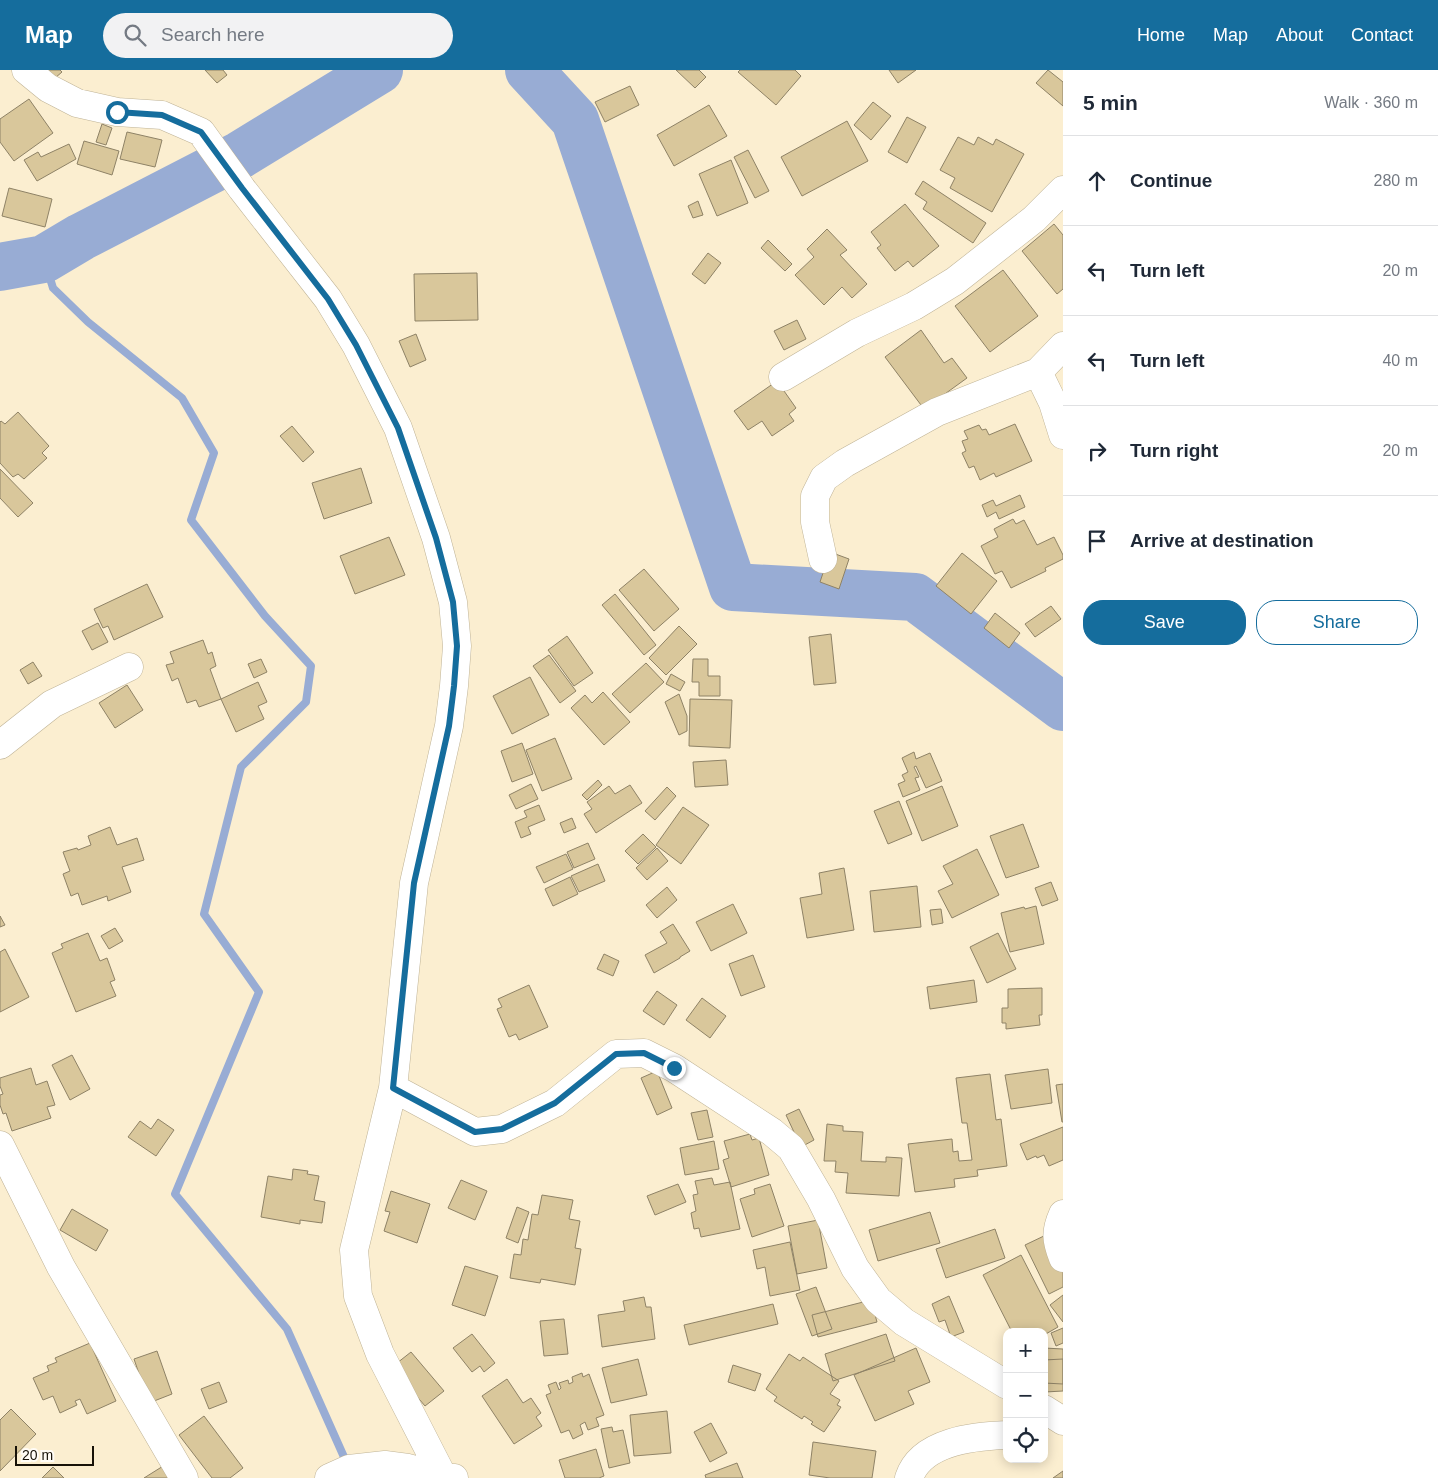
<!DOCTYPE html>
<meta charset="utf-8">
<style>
body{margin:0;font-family:Arial,sans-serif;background:#f2f2f3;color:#1f2937}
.controls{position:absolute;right:15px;bottom:15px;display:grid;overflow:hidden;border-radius:10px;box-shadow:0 2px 12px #0003}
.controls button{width:45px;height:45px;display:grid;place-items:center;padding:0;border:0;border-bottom:1px solid #e0e1e3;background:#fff;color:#1f2937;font:25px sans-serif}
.scale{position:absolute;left:15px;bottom:12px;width:79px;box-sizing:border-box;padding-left:5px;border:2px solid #171208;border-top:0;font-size:14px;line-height:18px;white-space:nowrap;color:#171208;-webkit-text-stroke:4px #fffcf6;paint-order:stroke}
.stop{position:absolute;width:15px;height:15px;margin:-11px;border:4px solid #156d9d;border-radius:50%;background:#fff}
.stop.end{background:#156d9d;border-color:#fff;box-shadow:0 1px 5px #0008}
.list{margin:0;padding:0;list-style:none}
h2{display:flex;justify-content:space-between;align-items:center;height:65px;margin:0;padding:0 20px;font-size:21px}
h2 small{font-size:16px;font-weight:400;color:#747a83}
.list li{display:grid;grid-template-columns:32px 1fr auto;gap:15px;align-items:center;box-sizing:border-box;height:90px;padding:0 20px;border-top:1px solid #e0e1e3}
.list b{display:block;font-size:19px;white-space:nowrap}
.list em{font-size:16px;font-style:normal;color:#747a83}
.actions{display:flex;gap:10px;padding:15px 20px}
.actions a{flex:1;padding:11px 0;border:1px solid #156d9d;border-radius:20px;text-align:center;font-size:18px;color:#156d9d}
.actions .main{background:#156d9d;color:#fff}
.icon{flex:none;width:28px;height:28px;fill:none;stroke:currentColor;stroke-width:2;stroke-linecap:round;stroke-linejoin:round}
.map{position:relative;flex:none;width:1063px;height:1408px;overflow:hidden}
header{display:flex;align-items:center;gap:30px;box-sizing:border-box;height:70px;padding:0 25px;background:#156d9d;color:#fff}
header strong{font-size:24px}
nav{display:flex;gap:28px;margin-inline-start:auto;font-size:18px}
.search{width:350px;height:45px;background:#f2f2f3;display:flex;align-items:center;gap:12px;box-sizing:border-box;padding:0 18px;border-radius:28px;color:#747a83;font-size:19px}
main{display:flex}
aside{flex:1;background:#fff}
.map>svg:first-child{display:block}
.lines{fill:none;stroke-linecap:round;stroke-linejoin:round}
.stream{stroke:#98acd4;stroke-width:8}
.river{stroke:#98acd4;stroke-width:48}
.building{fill:#d9c79b;stroke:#8e8266}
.street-casing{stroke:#bfb396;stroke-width:29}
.street{stroke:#fff;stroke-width:28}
.route{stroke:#156d9d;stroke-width:6}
</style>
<header>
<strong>Map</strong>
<div class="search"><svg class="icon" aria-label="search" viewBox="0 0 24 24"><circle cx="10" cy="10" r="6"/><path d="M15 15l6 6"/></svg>Search here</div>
<nav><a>Home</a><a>Map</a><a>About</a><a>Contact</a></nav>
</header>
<main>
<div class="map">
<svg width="1063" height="1408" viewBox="0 0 1063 1408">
<rect width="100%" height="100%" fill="#fbeed0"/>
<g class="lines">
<path class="stream" d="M44,189l9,29 35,34 94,76 32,55 -23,67 74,96 46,50 -5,36 -65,65 -37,147 55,78 -84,202 112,135 61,137"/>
<path class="river" d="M529,0l46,50 158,467 182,10 148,110
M0,197l44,-8 37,-22 159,-82 139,-85"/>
</g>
<path class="building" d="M48,0h12l2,2 -7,6z
M205,0h18l4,5 -10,8z
M676,0h23l7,7 -11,11z
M740,0h55l6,6 -25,29 -38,-33z
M889,0h27l-18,13z
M1048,0l15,12v24l-27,-23z
M630,16l9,19 -34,17 -10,-20z
M29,29l24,34 -39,28 -14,-19v-23z
M873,32l18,14 -20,24 -17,-15z
M709,35l18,31 -53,30 -17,-31z
M907,47l19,10 -19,36 -19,-11z
M847,51l21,40 -66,35 -21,-39z
M102,54l10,4 -6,17 -10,-3z
M127,62l35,8 -7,27 -35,-8z
M958,67l16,8 4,-8 15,8 3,-6 28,15 -32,58 -42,-24 5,-10 -15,-8z
M84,71l35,10 -7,24 -35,-11z
M69,74l7,15 -39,22 -13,-21 14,-8 3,5z
M748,80l21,41 -14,7 -21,-41z
M731,90l17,43 -31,13 -18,-42z
M923,111l63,42 -13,20 -50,-34 4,-7 -12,-8z
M9,118l43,11 -7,28 -43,-11z
M698,131l5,14 -10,3 -5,-12z
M905,134l34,42 -26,21 -5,-6 -13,10 -18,-23 4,-3 -10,-13z
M1054,154l9,11v54l-6,5 -35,-43z
M827,159l20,21 -7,5 27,29 -15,14 -10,-11 -18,18 -29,-30 19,-18 -7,-8z
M768,170l24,24 -7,7 -24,-23z
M708,183l13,10 -16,21 -13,-10z
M1003,200l35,46 -48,36 -35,-46z
M477,203l1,47 -63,1 -1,-47z
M797,250l9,19 -22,11 -10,-19z
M921,260l23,33 8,-5 15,20 -43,31 -39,-52z
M416,264l10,26 -16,7 -11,-26z
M777,311l19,27 -7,6 5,7 -22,15 -10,-15 -14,9 -14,-19z
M18,342l31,34 -7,7 5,5 -23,21 -6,-5 -5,3 -13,-14v-41l1,-1 4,3z
M1015,354l17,37 -36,16 -2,-4 -14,7 -6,-14 -5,2 -7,-15 4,-2 -4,-10 6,-2 -4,-8 15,-6 3,5 4,-1 3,6z
M292,356l22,26 -11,10 -23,-26z
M361,398l11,35 -48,16 -12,-36z
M0,399l33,34 -15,14 -18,-19z
M1020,425l5,12 -26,12 -3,-7 -9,5 -5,-12 11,-5 3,6z
M1013,449l3,5 8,-4 13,25 17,-8 9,18v4l-18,9 1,3 -35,17 -9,-17 -7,3 -14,-28 17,-9 -4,-8z
M389,467l16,38 -50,19 -15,-38z
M830,482l19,7 -10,30 -19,-7z
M962,483l35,28 -26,33 -35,-28z
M644,499l35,40 -25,22 -35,-41z
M147,514l16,33 -49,23 -6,-14 -5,2 -9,-19z
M615,524l41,51 -12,10 -42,-50z
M1051,536l10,13 -26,18 -10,-13z
M995,543l25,20 -11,15 -25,-20z
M98,553l10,19 -16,8 -10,-19z
M679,556l18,18 -31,31 -17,-17z
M831,564l5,49 -22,2 -5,-48z
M567,566l26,37 -19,13 -26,-36z
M203,570l5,14 4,-2 4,14 -6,3 11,30 -22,8 -3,-7 -9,3 -9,-25 -6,3 -6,-16 8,-2 -4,-11z
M549,585l27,36 -16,12 -27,-37z
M261,589l6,13 -13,6 -6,-14z
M693,589h15v17h12v20h-21v-14h-7z
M33,592l9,14 -14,8 -8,-14z
M646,593l18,19 -34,31 -18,-19z
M671,604l14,8 -5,9 -14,-7z
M530,607l19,38 -37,19 -19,-38z
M258,612l9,20 -9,4 6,13 -28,13 -15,-33z
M127,615l16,25 -28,18 -16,-25z
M603,622l27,30 -26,23 -33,-37 14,-13 7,8z
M679,624l8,22v15l-8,4 -14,-33z
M690,629l42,1 -2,48 -41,-2z
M555,668l17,41 -30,12 -16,-41z
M522,673l11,31 -21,8 -11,-31z
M914,682l2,7 14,-6 12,28 -16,7 -10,-22 -2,1 5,10 -4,1 5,12 -17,7 -5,-13 7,-3 -3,-6 6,-3 -6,-14z
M726,690l2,25 -33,2 -2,-25z
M598,710l4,5 -15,15 -5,-5z
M531,714l7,15 -22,10 -7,-14z
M630,715l12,18 -46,30 -12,-19 8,-5 -5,-7 22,-16 6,8z
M942,716l16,40 -36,15 -16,-40z
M667,717l9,9 -21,24 -10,-9z
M899,731l13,33 -24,10 -14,-33z
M539,735l6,15 -17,7 3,7 -10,4 -6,-16 12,-5 -3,-6z
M683,737l26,18 -28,39 -25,-19z
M572,748l4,10 -12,5 -4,-10z
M1023,754l16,43 -33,11 -16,-42z
M110,757l7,18 20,-7 7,22 -22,7 9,25 -23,9 -1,-5 -25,9 -4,-12 -7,3 -8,-22 7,-3 -7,-19 14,-4 1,2 13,-5 -3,-9z
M643,764l13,13 -18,17 -13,-13z
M588,773l7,16 -21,9 -7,-16z
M657,778l11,13 -21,19 -11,-12z
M977,779l22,46 -47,23 -14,-27 15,-7 -10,-18z
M566,784l7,15 -29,14 -8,-16z
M598,794l7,17 -26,11 -8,-16z
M844,798l10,62 -47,8 -7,-40 22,-4 -3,-21z
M570,807l8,17 -25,12 -8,-17z
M1051,812l7,18 -16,6 -7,-18z
M917,816l4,41 -47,5 -4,-41z
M667,817l10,13 -20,18 -11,-13z
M733,834l14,29 -36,18 -15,-29z
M1036,836l8,38 -34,8 -9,-39 23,-6 1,2z
M941,839l2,14 -11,2 -2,-15z
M0,846l5,9 -5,2z
M673,854l17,27 -10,6v1l-26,15 -9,-18 22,-12 -7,-11z
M115,858l8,13 -14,8 -8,-13z
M88,863l12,28 7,-3 8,22 -5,2 6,14 -40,16 -24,-59 11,-5 -2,-4z
M998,863l18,36 -29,14 -17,-36z
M5,879l24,48 -29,15v-60z
M604,884l15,7 -6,15 -16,-7z
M753,885l12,32 -24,9 -12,-32z
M974,910l3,22 -47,7 -3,-22z
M529,915l19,42 -29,13 -3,-6 -7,3 -12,-28 5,-2 -4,-8z
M1042,918v27h-3l1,10 -34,4v-6h-4v-15h6v-19z
M657,921l20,14 -13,20 -21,-14z
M702,928l24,18 -16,22 -24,-18z
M72,985l18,34 -20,11 -18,-35z
M31,998l5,17 11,-4 8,24 -8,2 4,11 -39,13 -6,-18 -3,1 -3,-9v-10l3,-1 -3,-8v-8z
M1048,999l4,34 -41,6 -6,-34z
M657,1001l15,37 -15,7 -16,-37z
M990,1004l6,46 5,-1 6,47 -30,4 1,6 -24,3 1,8 -40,5 -7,-48 44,-5 1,13 5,-1 1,10 13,-1 -5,-37h-5l-6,-45z
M1063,1014v38h-1l-6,-37z
M799,1039l15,31 -13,7 -15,-32z
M707,1040l6,27 -15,3 -7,-27z
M158,1049l16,11 -18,26 -28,-19 12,-16 11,8z
M827,1054l16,2v5l20,1 -2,29 25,1v-5l16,1 -3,38 -53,-3 2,-20 -13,-1 1,-11h-12z
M1063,1057v33l-14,6 -5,-11 -7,3 -1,-2 -9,4 -7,-16z
M750,1064l2,6 7,-2 10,37 -38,12 -8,-27 6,-2 -5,-17z
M714,1071l5,28 -34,6 -5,-27z
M293,1099l15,2 -1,3 12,2 -5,24 11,2 -3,21 -22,-3v4l-39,-7 7,-41 24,4z
M712,1108l2,7 16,-3 10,47 -39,8 -2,-9 -5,1 -3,-16 5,-2 -3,-16 5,-1 -3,-13z
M461,1110l26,11 -12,29 -27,-12z
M678,1114l8,18 -31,13 -8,-19z
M770,1114l14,42 -32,11 -12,-38 15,-5 -1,-5z
M391,1121l39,13 -13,39 -33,-12 6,-19 -5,-1z
M542,1125l31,5 -4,19 11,2 -5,27 6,1 -6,36 -34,-6 -1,4 -30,-5 4,-24 7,1 2,-16 5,1 4,-26 6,1z
M517,1137l12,5 -11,31 -12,-5z
M72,1139l36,21 -12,21 -36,-21z
M930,1142l10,31 -62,18 -9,-31z
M818,1150l9,48 -30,6 -9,-48z
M995,1159l10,29 -59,20 -10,-29z
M1046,1165l17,34v18l-14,7 -24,-49z
M790,1172l10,48 -30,6 -5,-29 -8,2 -4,-19z
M1021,1185l37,72 -14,8v-3h-32l-29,-57z
M465,1196l33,10 -13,40 -33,-11z
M816,1217l16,42 -20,7 -16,-42z
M1063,1225v27l-13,-17z
M949,1226l15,36 -13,5 -6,-17 -6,2 -7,-18z
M644,1227l2,10h5l4,32 -53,8 -4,-32 27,-4 -2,-10z
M871,1230l6,22 -59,15 -6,-22z
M773,1234l5,20 -89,21 -5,-20z
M564,1249l4,35 -24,2 -4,-35z
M1063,1258v15l-7,3 -5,-13z
M472,1264l23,29 -11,9 -4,-6 -8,6 -19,-24z
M886,1264l9,27 -62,20 -8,-27z
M90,1273l26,58 -29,13 -7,-15 -5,2 2,4 -17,8 -7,-17 -10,4 -10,-22 16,-7 -2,-5 10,-4 -2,-4z
M916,1278l14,34 -22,9 6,13 -39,17 -21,-46z
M1044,1278l19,1v35l-19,-1z
M157,1281l15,43 -23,9 -15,-44z
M411,1282l33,39 -19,15 -33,-39z
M789,1284l11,7 3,-4 36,24 -9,13 10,6 -3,5 4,2 -17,25 -13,-8 2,-2 -9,-6 -2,3 -28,-18 3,-4 -11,-8z
M638,1289l9,36 -36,8 -9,-35z
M1063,1289v32l-18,1 -1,-32z
M733,1295l28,9 -6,17 -27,-9z
M582,1303l1,4 6,-3 15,41 -8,3 3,8 -11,4 -3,-8 -5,3 3,9 -10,5 -4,-9 -8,3 -15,-38 5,-2 -3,-8 8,-3 3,8 2,-2 -2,-5 9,-3 1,4 4,-2 -1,-5z
M507,1309l16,24 8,-5 10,15 -5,4 6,9 -28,18 -32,-48z
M219,1312l8,20 -18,7 -8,-20z
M11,1339l25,25 -36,37v-51z
M667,1341l4,42 -37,3 -4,-41z
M204,1346l39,52 -13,10h-18l-33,-43z
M711,1353l16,30 -17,9 -16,-30z
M612,1357l1,5 10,-2 7,33 -21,5 -8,-39z
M813,1372l63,9 -4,27h-42l-21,-3z
M596,1379l8,27 -5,2h-34l-6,-18z
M168,1393l9,15h-33z
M737,1393l6,15h-37l-1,-3z
M53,1397l11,11h-22z
M1063,1401v7h-10z"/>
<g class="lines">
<defs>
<path id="street" d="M26,0l22,18 29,15 40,9 45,3 39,17 41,57 86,110 28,46 42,83 38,110 17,64 4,44 -3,40 -5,40 -35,157 -21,205 -39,162 4,46 22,58 63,123
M1038,302l15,31 10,32
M783,307l74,-44 57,-27 41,-25 79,-62 29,-29
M823,489l-8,-37v-26l9,-18 21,-15 92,-51 101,-40 25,-26
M0,675l52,-41 77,-37
M393,1018l82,44 27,-3 53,-26 61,-49 28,-1 30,15 98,64 19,16 30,51 34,69 23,32 26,22 103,63
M0,1075l61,122 123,211
M1063,1144c-8,18 -7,26 0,44
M1044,1339l19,12
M329,1408l20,-9 36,-4 23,3 35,9 11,1
M909,1408c12,-37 66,-42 98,-43"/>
</defs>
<use href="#street" class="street-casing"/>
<use href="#street" class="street"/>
</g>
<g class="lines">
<path class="route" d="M117,42l45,3 39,17 41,56 86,111 28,46 42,83 38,110 17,64 4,44 -3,40 -5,40 -35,157 -21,205 82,44 27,-3 53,-26 61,-49 28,-1 30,15"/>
</g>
</svg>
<div class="controls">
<button>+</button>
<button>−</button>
<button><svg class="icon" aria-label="locate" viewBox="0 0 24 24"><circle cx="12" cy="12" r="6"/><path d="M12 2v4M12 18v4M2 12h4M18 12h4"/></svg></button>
</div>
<div class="scale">20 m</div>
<div class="stop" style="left:117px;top:42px"></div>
<div class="stop end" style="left:674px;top:998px"></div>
</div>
<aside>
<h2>5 min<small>Walk · 360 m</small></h2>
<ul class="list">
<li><svg class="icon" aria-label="ahead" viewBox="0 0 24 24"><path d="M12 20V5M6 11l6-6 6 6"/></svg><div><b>Continue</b></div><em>280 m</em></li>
<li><svg class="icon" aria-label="left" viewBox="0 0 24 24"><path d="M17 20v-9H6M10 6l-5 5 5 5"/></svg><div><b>Turn left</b></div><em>20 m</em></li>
<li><svg class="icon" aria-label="left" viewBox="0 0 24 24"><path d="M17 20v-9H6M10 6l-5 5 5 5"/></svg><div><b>Turn left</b></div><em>40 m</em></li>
<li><svg class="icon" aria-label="right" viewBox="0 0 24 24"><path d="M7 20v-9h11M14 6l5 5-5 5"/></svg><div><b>Turn right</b></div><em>20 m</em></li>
<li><svg class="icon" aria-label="arrive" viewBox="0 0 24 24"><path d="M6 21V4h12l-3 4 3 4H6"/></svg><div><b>Arrive at destination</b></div></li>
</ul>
<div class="actions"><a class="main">Save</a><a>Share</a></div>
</aside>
</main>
